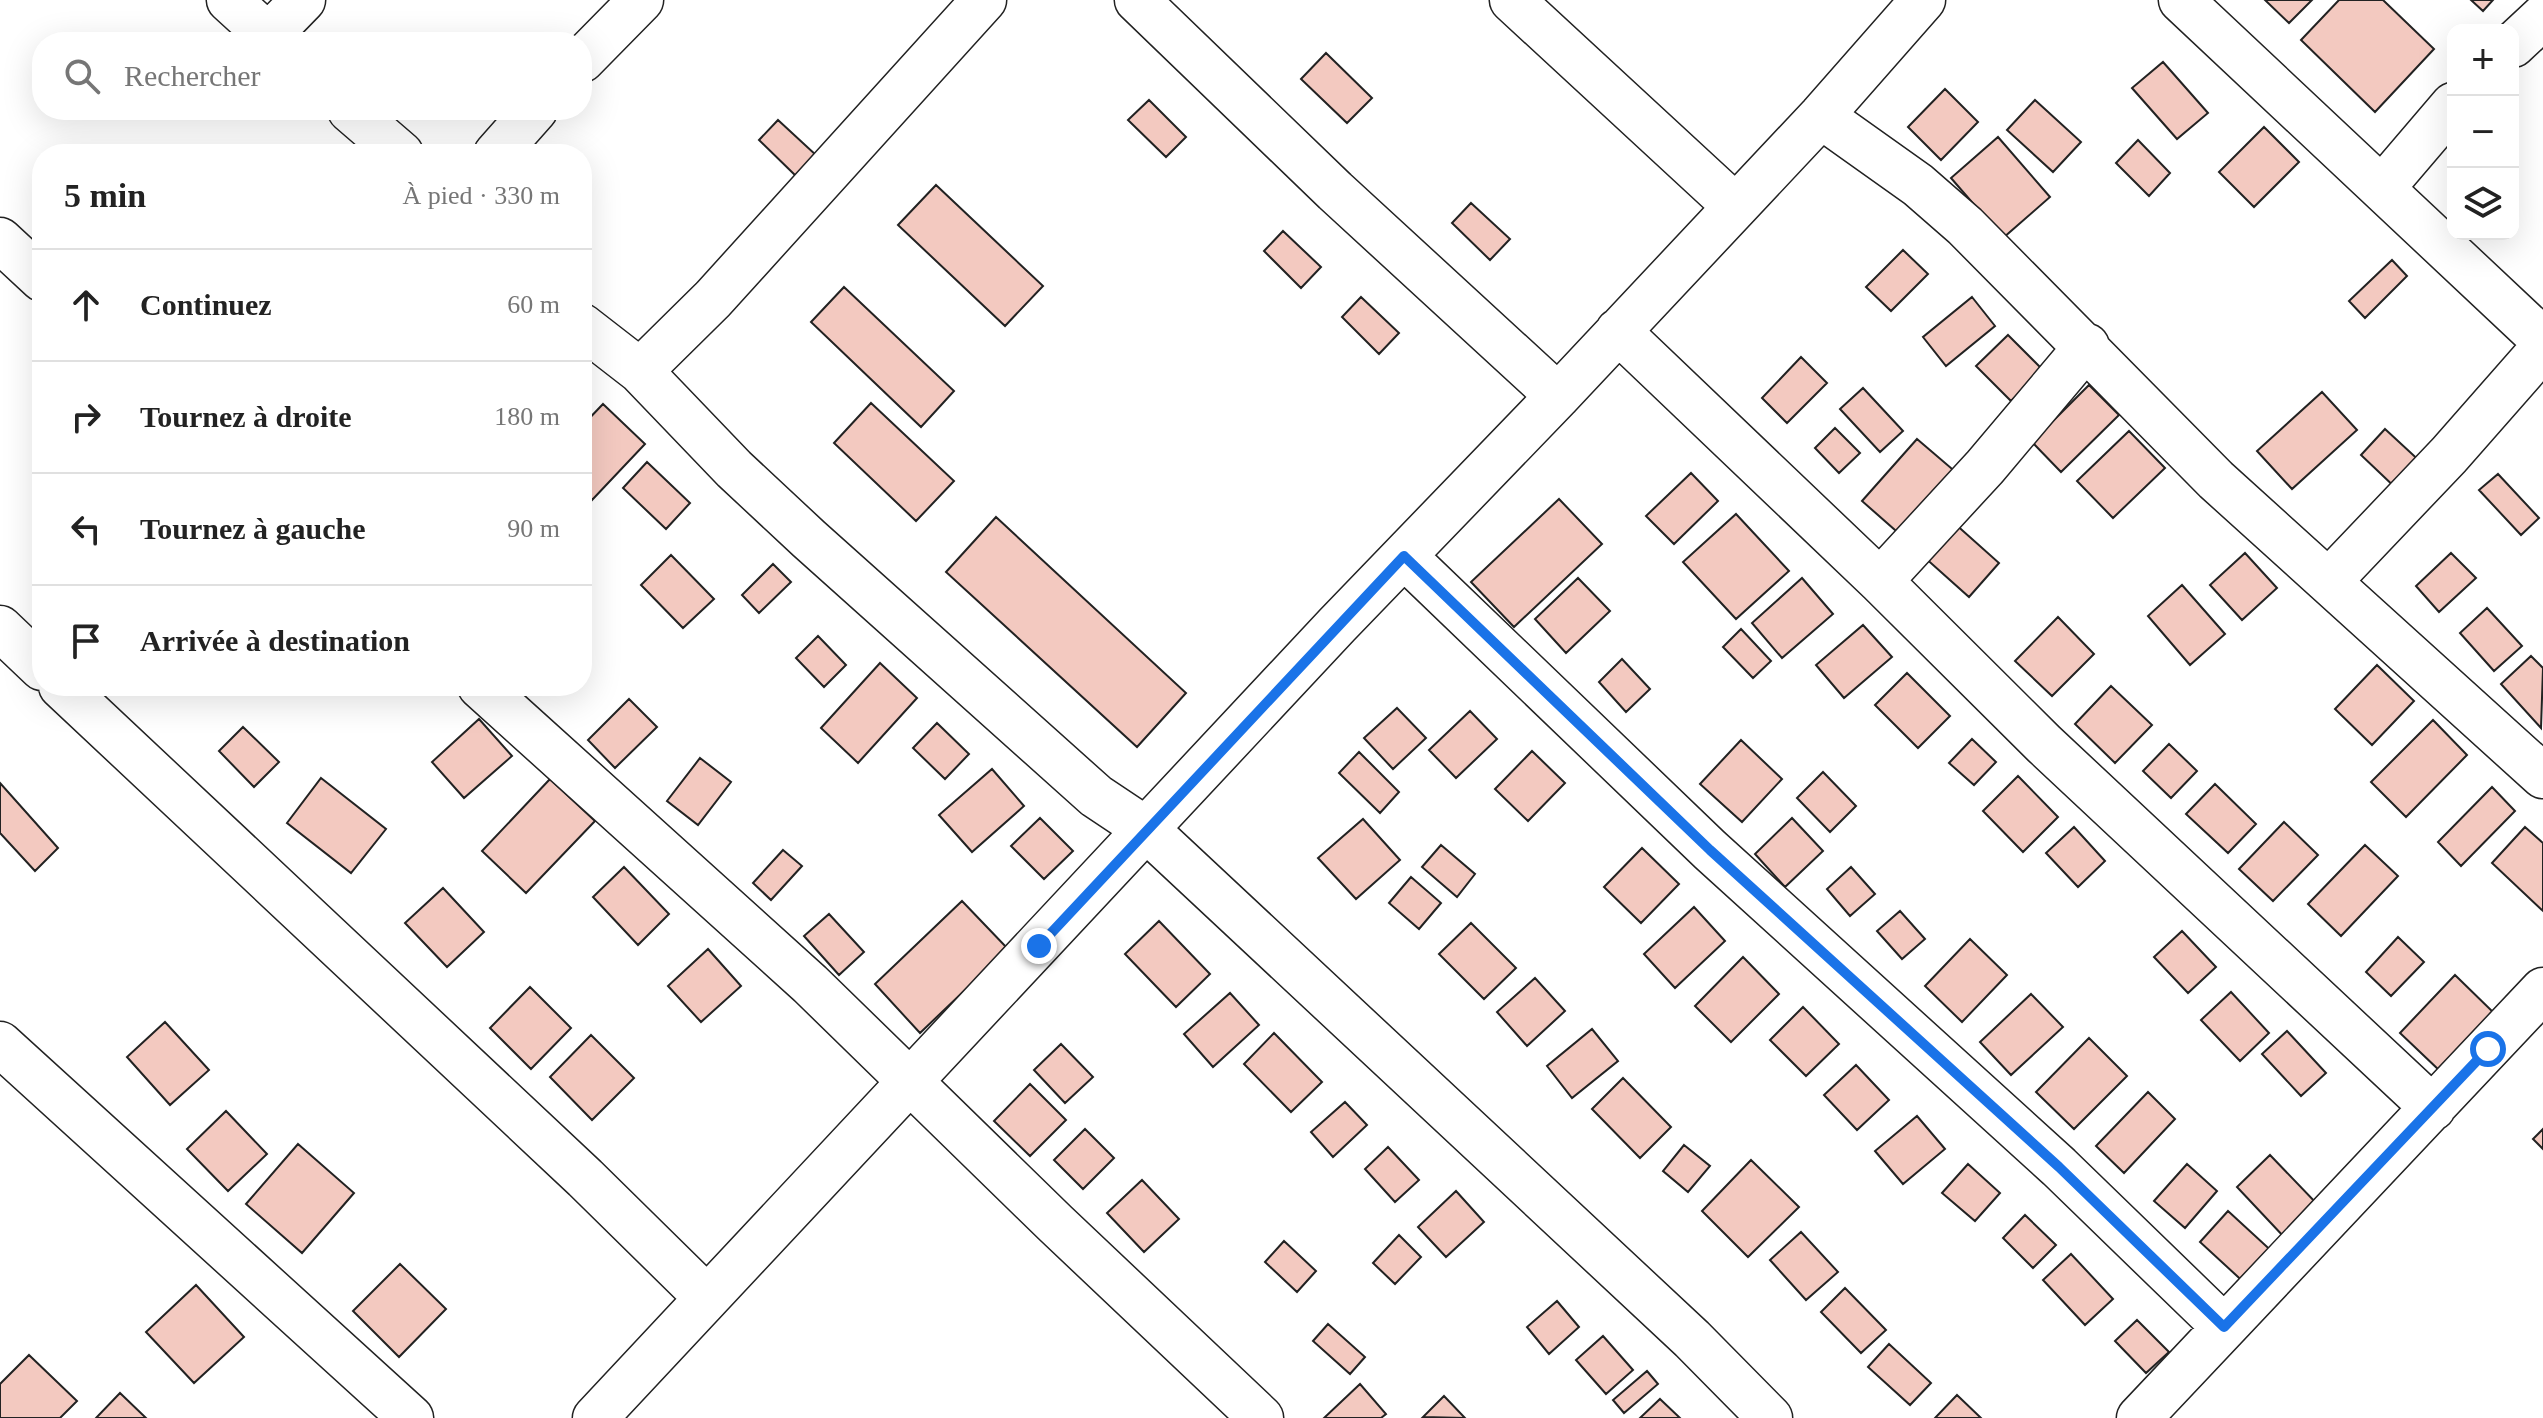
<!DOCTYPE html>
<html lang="fr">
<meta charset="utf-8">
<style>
body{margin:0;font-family:"Times New Roman",serif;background:#f2f2f2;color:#222}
.controls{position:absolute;right:24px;top:24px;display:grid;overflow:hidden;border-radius:16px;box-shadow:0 8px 32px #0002}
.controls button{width:72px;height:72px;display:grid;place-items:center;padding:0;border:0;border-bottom:2px solid #e0e0e0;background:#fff;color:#222;font:40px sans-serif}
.stop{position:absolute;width:24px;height:24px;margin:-18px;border:6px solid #1a73e8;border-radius:50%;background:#fff}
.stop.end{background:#1a73e8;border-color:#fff;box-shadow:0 2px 8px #0008}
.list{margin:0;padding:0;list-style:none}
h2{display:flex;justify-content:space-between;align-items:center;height:104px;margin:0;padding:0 32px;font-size:34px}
h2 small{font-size:26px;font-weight:400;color:#767676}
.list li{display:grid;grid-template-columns:52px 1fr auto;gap:24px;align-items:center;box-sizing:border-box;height:112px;padding:0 32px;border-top:2px solid #e0e0e0}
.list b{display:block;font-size:30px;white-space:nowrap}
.list em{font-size:26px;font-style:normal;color:#767676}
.icon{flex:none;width:44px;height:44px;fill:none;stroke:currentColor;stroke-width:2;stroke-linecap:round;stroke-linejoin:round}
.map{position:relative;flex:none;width:2543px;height:1418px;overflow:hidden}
.search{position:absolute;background:#fff;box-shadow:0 8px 32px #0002;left:32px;top:32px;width:560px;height:88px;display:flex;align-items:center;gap:20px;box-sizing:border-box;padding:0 28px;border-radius:32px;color:#767676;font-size:30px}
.panel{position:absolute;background:#fff;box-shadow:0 8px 32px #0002;left:32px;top:144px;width:560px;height:552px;border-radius:32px}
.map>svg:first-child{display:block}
.building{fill:#f3c9c0;stroke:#222;stroke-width:2}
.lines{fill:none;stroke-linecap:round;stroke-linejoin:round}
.minor-casing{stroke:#222;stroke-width:47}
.minor{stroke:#fff;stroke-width:44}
.route{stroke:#1a73e8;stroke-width:10}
</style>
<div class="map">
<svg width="2543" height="1418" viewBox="0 0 2543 1418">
<rect width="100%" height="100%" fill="#fff"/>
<path class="building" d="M2265,0h47l-23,23z
M2339,0h44l51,49 -59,63 -74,-72z
M2471,0h22l-10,11z
M1326,53l46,45 -25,25 -46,-44z
M2163,62l45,51 -31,26 -45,-51z
M1945,89l33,33 -37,38 -33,-33z
M1149,100l37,37 -20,20 -38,-37z
M2035,100l46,42 -28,30 -46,-42z
M778,120l39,36 -20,21 -38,-37z
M2264,127l35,35 -45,45 -35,-35z
M1998,137l52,60 -47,41 -52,-60z
M2138,140l32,33 -21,23 -33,-33z
M936,185l107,101 -38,40 -107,-101z
M1471,203l39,36 -20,21 -38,-37z
M1283,231l38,36 -20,21 -37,-37z
M1903,250l25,24 -37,37 -25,-24z
M2392,260l15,16 -42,42 -16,-17z
M844,287l110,104 -33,36 -110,-105z
M1361,297l38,36 -20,21 -37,-37z
M1972,297l23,29 -49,40 -23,-29z
M2008,335l35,35 -32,31 -35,-35z
M1801,357l26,26 -40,40 -25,-25z
M2089,385l30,30 -58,57 -29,-30z
M1863,388l40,43 -23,21 -40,-43z
M2322,392l35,38 -65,59 -35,-38z
M871,403l83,78 -38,40 -82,-78z
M603,404l42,40 -53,56 -10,-10v-64z
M1835,428l25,25 -21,20 -24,-25z
M2385,429l39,36 -24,27 -39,-37z
M2129,431l36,37 -52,50 -36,-37z
M1917,439l41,35 -55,63 -41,-36z
M647,462l43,41 -24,26 -43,-41z
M1691,473l27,28 -44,43 -28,-28z
M2498,474l41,44 -18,17 -42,-45z
M1559,499l43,45 -88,83 -43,-45z
M1736,514l53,57 -53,48 -53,-57z
M996,517l190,176 -49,54 -191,-175z
M1953,522l46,41 -30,34 -46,-41z
M2245,553l32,35 -35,32 -32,-35z
M2451,553l25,25 -37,34 -23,-26z
M671,555l43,44 -31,29 -42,-43z
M773,564l18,18 -32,31 -17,-18z
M1578,578l32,33 -44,42 -31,-34z
M1802,578l31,36 -51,44 -30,-35z
M2182,585l43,49 -35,31 -42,-49z
M2487,608l35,38 -28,25 -34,-38z
M2058,617l36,37 -42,42 -37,-35z
M1863,625l29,32 -48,41 -28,-33z
M1741,629l30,32 -18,17 -30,-31z
M818,636l28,29 -22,22 -28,-29z
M2531,656l12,12 -2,60 -40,-44z
M1622,659l28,30 -24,23 -27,-30z
M880,663l37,35 -59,65 -37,-35z
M2377,665l37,36 -42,44 -37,-36z
M1907,673l43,43 -32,32 -43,-43z
M2111,686l41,39 -37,38 -40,-39z
M629,699l28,28 -42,41 -27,-28z
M1397,708l29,30 -33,31 -29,-31z
M1470,711l27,28 -41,39 -27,-28z
M479,719l33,37 -48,42 -32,-36z
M2433,720l34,35 -61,62 -35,-35z
M937,723l32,31 -24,25 -32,-31z
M243,727l36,35 -25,25 -35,-36z
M1972,739l24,23 -22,23 -25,-22z
M1741,740l41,39 -40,43 -42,-38z
M2169,744l28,27 -26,27 -28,-27z
M1532,751l33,32 -37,38 -33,-32z
M1359,752l40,40 -19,21 -41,-40z
M700,758l31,24 -33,43 -31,-24z
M992,769l32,37 -52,46 -33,-37z
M1823,772l33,34 -26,26 -33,-34z
M2018,776l40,41 -35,35 -40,-41z
M321,778l65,51 -35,44 -64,-50z
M550,779l45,42 -69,72 -44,-42z
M0,783l58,65 -23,23 -35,-38z
M2215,784l41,40 -28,29 -42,-39z
M2492,787l23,24 -54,55 -23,-24z
M1040,818l33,33 -29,28 -33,-33z
M1792,818l31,33 -38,36 -30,-33z
M1363,819l37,41 -44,39 -38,-41z
M2284,822l34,33 -45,46 -34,-32z
M2074,827l31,34 -27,26 -32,-34z
M2525,827l18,16v68l-51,-48z
M1441,845l34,29 -18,23 -35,-30z
M2365,845l33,31 -57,60 -33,-32z
M1642,848l37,36 -38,39 -37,-36z
M783,850l19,16 -31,34 -18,-17z
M624,867l45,47 -31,31 -45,-48z
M1851,867l24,27 -25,22 -23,-27z
M1411,877l30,26 -22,26 -30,-26z
M443,888l41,44 -37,35 -42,-44z
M962,901l46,48 -88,84 -45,-49z
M1694,907l31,34 -50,47 -31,-34z
M1900,911l25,28 -23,20 -25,-28z
M829,914l35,38 -25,23 -35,-39z
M1159,921l51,53 -34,33 -51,-53z
M1471,923l45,45 -32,31 -45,-45z
M2182,931l34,36 -28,26 -34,-36z
M2398,937l26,25 -33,34 -25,-24z
M1970,939l37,36 -45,47 -37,-36z
M708,949l33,37 -40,36 -33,-36z
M1743,957l36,37 -48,48 -36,-36z
M2455,975l40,39 -55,57 -40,-38z
M1535,978l30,33 -38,35 -30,-34z
M530,987l41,41 -40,41 -41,-41z
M2231,992l38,41 -29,28 -39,-41z
M1230,993l29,32 -46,42 -29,-33z
M2031,994l32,33 -52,48 -31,-33z
M1803,1007l36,37 -33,32 -36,-36z
M165,1022l44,48 -39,35 -43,-48z
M1592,1029l26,32 -46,37 -25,-32z
M2287,1031l39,42 -25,23 -39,-42z
M1274,1033l48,49 -31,30 -47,-48z
M591,1035l43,43 -42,42 -42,-43z
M2089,1038l38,38 -53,53 -38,-37z
M1061,1044l32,33 -28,26 -31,-33z
M1856,1065l33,35 -32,30 -33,-35z
M1623,1078l48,49 -31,31 -48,-49z
M1030,1084l36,36 -36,36 -36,-35z
M2148,1092l27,27 -51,54 -28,-27z
M1345,1102l22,23 -34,32 -22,-25z
M226,1111l41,43 -39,37 -41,-42z
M1917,1116l28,33 -42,35 -28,-33z
M1085,1129l29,29 -31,31 -29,-29z
M2543,1129v20l-10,-10z
M298,1144l56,49 -52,60 -56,-49z
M1684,1145l26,21 -22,26 -25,-21z
M1388,1147l31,33 -24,22 -30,-33z
M2270,1155l49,51 -34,32 -48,-51z
M1751,1160l48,47 -51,50 -46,-46z
M1968,1164l32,29 -25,28 -33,-28z
M2187,1164l30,27 -32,37 -31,-27z
M1142,1180l37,39 -35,33 -37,-39z
M1456,1191l28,31 -38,35 -28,-30z
M2228,1211l49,45 -28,31 -49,-45z
M2025,1215l31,30 -23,23 -30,-30z
M1801,1232l37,40 -32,28 -36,-40z
M1399,1235l22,22 -26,27 -22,-21z
M1284,1241l32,30 -19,21 -32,-30z
M2071,1254l42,45 -28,26 -42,-45z
M400,1264l46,45 -47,48 -46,-46z
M196,1285l48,52 -50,46 -48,-51z
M1845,1288l41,42 -25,23 -40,-41z
M1557,1301l22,26 -30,27 -22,-27z
M2137,1320l32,32 -23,21 -31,-32z
M1328,1324l37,33 -15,17 -37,-33z
M1603,1336l30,34 -27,24 -30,-34z
M1889,1344l42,39 -21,22 -42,-38z
M29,1355l48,46 -17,17h-60v-34z
M1647,1371l11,13 -34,29 -11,-13z
M1360,1384l26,30 -5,4h-57z
M120,1393l26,25h-50z
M1957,1395l24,23h-46z
M1444,1396l21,22 -42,-1z
M1660,1399l20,19h-40z"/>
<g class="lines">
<defs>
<path id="minor" d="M229,0l46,42
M1137,0l198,191 223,205
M1512,0l223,206
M2181,0l362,340
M268,36l35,-36
M2513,45l30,-28
M582,60l59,-60
M350,110l51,44
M1821,116l97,69 47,41 251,254 327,296
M496,154l39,-44
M2383,187l70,-82
M0,240l42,39
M582,326l58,45 94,98 75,70 287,257 51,34 545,509 78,79
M1618,331l262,250 164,163 389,364
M640,371l73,-72 271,-299
M1404,556l306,294 349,317 165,160
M2330,580l119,-125 94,-107
M1880,581l105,-114 102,-121
M0,628l42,40
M61,686l524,492 121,119
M480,686l330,298 245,239 206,195
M0,1044l411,374
M595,1418l742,-793 221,-229 263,-280 102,-116
M2139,1418l404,-428"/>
</defs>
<use href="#minor" class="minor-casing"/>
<use href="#minor" class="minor"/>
</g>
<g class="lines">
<path class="route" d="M1039,946l365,-390 306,294 349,317 165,160 264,-278"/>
</g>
</svg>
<div class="controls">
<button>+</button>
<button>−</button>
<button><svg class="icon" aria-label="layers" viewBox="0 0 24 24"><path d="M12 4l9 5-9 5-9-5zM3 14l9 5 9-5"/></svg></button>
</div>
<div class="stop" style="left:2488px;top:1049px"></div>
<div class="stop end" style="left:1039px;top:946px"></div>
<div class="search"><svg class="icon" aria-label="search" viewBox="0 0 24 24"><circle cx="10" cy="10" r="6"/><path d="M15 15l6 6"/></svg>Rechercher</div>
<section class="panel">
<h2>5 min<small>À pied · 330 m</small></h2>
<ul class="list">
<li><svg class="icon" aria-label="ahead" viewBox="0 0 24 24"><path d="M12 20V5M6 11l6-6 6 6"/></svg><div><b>Continuez</b></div><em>60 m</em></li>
<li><svg class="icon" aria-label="right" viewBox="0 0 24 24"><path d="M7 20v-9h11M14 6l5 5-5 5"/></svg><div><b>Tournez à droite</b></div><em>180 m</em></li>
<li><svg class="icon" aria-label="left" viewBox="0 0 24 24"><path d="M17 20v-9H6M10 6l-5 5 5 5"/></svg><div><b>Tournez à gauche</b></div><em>90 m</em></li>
<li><svg class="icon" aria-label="arrive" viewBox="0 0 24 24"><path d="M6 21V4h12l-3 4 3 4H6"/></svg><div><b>Arrivée à destination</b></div></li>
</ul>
</section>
</div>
